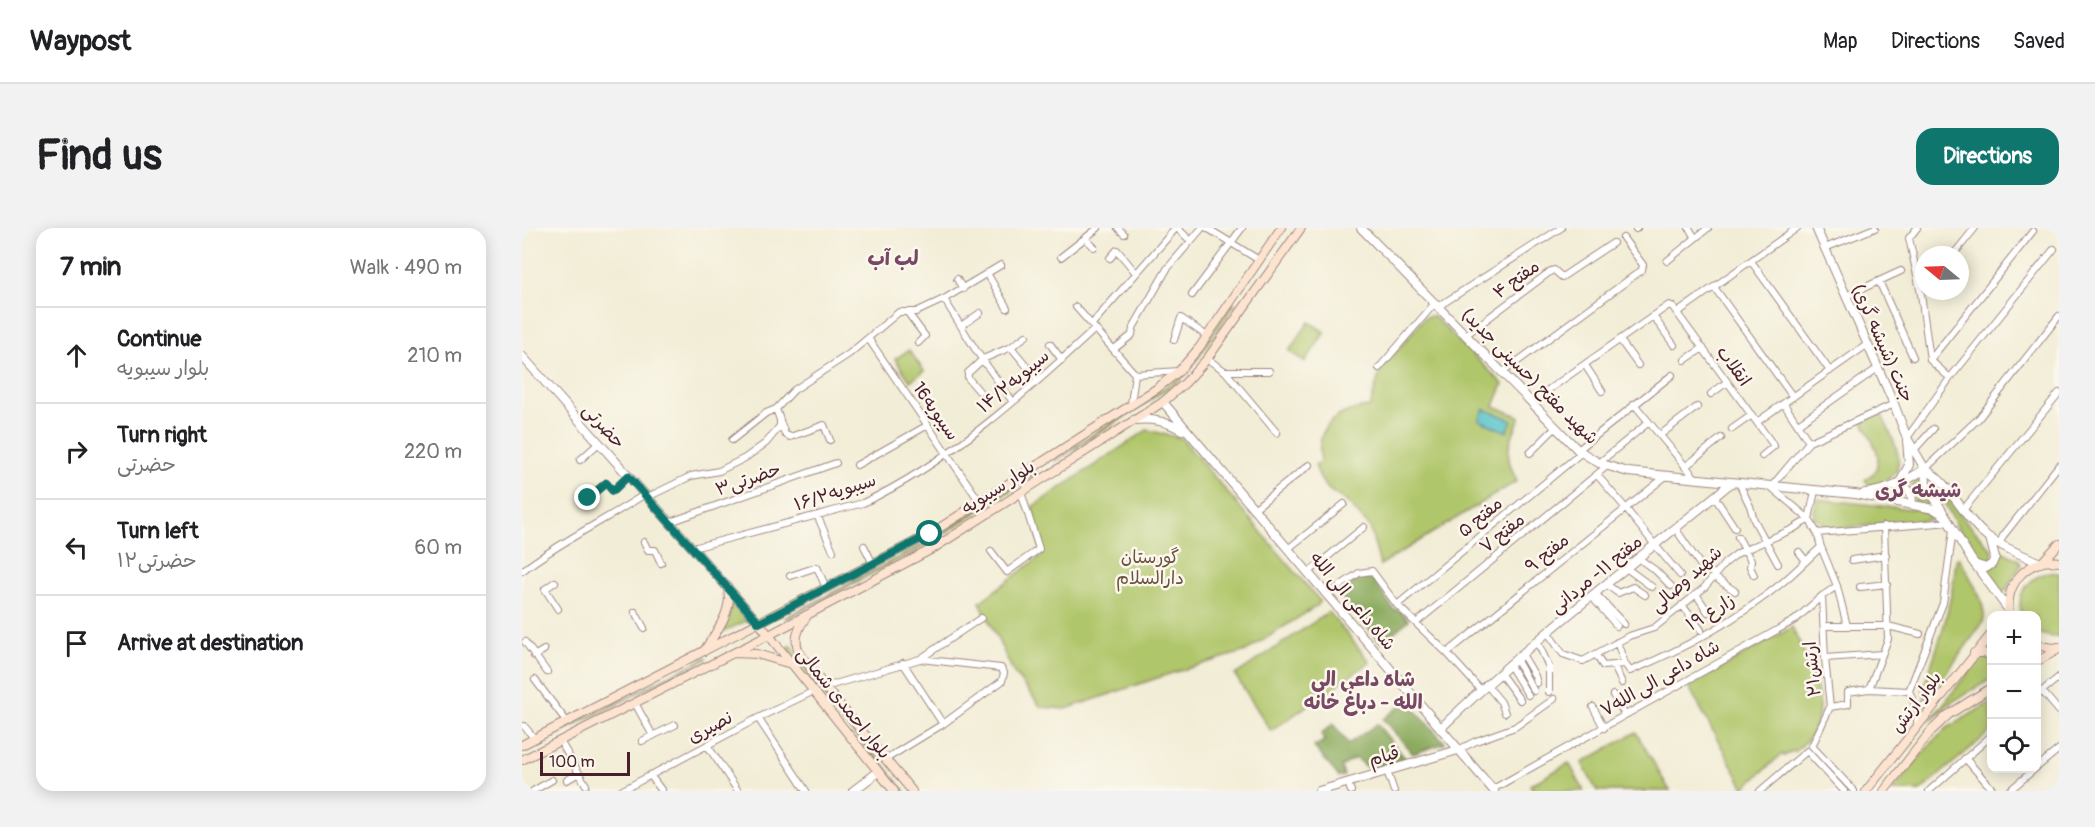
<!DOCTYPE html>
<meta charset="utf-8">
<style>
body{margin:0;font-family:Pangolin,"Playpen Sans Arabic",sans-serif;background:#f2f2f2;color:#202124}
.controls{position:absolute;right:18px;bottom:18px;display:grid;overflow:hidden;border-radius:12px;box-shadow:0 3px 15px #0003}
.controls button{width:54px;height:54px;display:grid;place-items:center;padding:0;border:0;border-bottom:2px solid #e0e0e0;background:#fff;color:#202124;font:30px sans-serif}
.compass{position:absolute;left:1393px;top:18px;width:54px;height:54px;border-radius:50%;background:#fff;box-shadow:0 3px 15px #0003;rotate:289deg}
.scale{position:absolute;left:18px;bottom:15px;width:90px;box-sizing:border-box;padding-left:6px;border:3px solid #4a1f2b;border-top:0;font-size:16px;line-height:21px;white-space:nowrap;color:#4a1f2b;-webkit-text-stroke:4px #fbf7ec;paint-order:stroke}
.stop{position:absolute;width:18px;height:18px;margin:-14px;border:4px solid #0f766e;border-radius:50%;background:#fff}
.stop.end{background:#0f766e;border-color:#fff;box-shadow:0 2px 6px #0008}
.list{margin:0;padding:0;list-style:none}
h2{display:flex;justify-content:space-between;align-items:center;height:78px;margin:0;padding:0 24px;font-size:26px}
h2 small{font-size:20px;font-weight:400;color:#757577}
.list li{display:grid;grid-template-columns:39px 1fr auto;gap:18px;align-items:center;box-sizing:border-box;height:96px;padding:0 24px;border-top:2px solid #e0e0e0}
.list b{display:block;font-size:22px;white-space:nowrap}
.list p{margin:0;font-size:20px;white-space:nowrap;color:#757577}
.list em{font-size:20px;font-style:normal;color:#757577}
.icon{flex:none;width:33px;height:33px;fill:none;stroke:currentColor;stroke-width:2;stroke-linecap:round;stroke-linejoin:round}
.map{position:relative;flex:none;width:1537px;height:563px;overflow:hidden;border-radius:18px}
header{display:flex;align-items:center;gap:36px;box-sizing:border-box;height:84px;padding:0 30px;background:#fff;border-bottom:2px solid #e0e0e0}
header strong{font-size:28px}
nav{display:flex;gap:33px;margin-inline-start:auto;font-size:21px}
.intro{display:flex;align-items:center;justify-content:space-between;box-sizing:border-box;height:144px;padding:0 36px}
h1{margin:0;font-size:42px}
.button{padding:15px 27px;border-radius:18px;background:#0f766e;color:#fff;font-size:21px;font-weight:700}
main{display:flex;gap:36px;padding:0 36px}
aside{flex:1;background:#fff;border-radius:18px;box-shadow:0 3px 15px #0003}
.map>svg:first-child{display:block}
.green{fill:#b0c66b;stroke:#7d724b;stroke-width:1.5}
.forest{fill:#8cab5f;stroke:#6b6545;stroke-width:1.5}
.water{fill:#54c2ca;stroke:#4f707a;stroke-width:1.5}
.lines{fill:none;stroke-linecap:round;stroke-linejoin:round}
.minor-casing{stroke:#9e8680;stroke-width:8}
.tertiary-casing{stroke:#9e8680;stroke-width:10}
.secondary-casing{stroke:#9e8680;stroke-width:10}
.minor{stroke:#fff;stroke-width:6}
.tertiary{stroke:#fff;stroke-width:8}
.secondary{stroke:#fde4d1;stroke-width:8}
.route{stroke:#0f766e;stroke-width:8}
.labels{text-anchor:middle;stroke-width:5;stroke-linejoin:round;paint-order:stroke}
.street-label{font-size:18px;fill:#4a1f2b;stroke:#fbf7ec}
.park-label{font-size:18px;fill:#69513e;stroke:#fbf7ec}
.neighbourhood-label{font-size:20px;font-weight:bold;fill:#784865;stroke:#fbf7ec}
</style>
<header>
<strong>Waypost</strong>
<nav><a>Map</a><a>Directions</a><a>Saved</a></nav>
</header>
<div class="intro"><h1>Find us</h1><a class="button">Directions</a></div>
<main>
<aside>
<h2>7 min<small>Walk · 490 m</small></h2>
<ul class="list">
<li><svg class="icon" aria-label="ahead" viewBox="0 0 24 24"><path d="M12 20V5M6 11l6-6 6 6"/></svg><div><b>Continue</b><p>بلوار سیبویه</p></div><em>210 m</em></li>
<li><svg class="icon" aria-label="right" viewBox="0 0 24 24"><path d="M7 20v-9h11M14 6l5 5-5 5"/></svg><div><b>Turn right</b><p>حضرتی</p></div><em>220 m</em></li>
<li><svg class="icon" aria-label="left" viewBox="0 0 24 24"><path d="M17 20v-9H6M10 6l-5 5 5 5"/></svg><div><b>Turn left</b><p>حضرتی۱۲</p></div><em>60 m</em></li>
<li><svg class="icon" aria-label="arrive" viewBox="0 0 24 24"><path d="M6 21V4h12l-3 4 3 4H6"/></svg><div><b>Arrive at destination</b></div></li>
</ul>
</aside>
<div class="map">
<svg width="1537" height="563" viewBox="0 0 1537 563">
<rect width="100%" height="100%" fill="#fbf7ec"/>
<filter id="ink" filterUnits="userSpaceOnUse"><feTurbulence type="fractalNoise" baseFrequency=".0167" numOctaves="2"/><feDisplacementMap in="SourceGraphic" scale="12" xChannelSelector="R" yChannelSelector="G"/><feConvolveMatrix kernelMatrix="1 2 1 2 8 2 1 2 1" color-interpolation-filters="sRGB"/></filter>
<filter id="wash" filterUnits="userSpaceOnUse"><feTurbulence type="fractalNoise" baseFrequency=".008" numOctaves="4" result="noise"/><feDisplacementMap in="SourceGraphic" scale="24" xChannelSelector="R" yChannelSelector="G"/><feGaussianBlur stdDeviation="1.35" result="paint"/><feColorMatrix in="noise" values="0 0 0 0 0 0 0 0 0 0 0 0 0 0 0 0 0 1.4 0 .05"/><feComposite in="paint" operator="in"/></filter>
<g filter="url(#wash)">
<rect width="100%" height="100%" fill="#f2edd6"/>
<path class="green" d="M711,74l2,2 -33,49 -21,27 -126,82 -1,-2 126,-83z
M911,88l70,68 -9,22 26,11c-11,28 -18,35 -3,64l-137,84 -10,-38 -23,-25 -18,-12 -8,-10 -6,-15 6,-4c-7,-36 17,-51 49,-54l10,-36 45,-54z
M787,94l16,10 -20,30 -16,-11z
M387,122l15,21 -14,10 -15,-22z
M1359,185c13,30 37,64 -12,73l-4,-6 11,-9 2,-14 -2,-8 -13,-27z
M625,202l34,8 139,163 -2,4 -72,46 -77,23 -103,35 -25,-2 -27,-34 -34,-71 62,-47 -10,-48z
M514,243l1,2 -108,71 -143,75 -1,-1 143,-77z
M1408,248l33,42 30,33 -3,12 -9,2 -7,-7z
M1397,250l14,29 -19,-6 1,-5 -4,-9z
M1295,271l103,11 10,5v5l-100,9 -17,-13z
M1478,322l19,10 2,5 -15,25 -6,4 -17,-24 15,-12z
M1437,330c10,18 27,42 25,63l-55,76 -4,1 -2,-9c15,-43 30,-84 33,-130z
M1526,344l11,1v63l-8,1 -14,-4 -1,-17 -14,-1c-7,-21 7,-37 26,-43z
M211,372l15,20 -30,14 10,-14z
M807,384l41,50 -99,69 -36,-56z
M1270,399c15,31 40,75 19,108 -4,6 -11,12 -16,17l-2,-1 -9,5 -2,-2 -38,34 -55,-101z
M267,418h3l56,77 -2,1 -56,-71z
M1460,427l9,3v21l-41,24 -20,18z
M184,429l1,2 -154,77 1,-3z
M1469,474v29l-71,60h-28l36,-44 19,-19z
M332,501l51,62h-4l-50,-61z
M1114,504l34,59h-73l-15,-28z
M1047,535l15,28h-50l-4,-6z"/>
<path class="forest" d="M847,348l3,2 22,32h5l10,10 -28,23 -43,-50 22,-15z
M885,473l38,42 -32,11 -30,-35z
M811,496l15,20 29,-20 28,34 -36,11 -14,-11 -14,9 3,9 -5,1 -25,-30 10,-6 -3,-7z"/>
<path class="water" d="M962,181l28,11 -5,12 -28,-12z"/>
</g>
<g filter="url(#ink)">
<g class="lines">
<defs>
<path id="minor" d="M596,0l6,6
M655,0l14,13
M685,0l52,32
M1167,0l6,10
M1395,0l-8,10 12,56 9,66 20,18
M1114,1l1,-1
M563,10l9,9
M1303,20l50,-20
M1431,27l22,-27
M539,29l37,-29
M588,30l7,-8 19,23
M1145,33l41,-33
M1229,33l79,110
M465,45l20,35
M435,51l6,10
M1357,53l34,76
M1192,59l79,110
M670,67l50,-67
M1324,68l55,-25
M422,71l33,53 36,50
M917,78l122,-78
M554,79l59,67
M386,85l17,23 -7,7
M1155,85l120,-85
M1131,88l21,29
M570,96l84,-96
M439,98l19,-13
M945,106l84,-63 3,-1 8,7 51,-34
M346,110l112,164
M652,112l7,-22 26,18
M1098,112l18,25
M528,116l12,16
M489,119l27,33
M592,121l18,-14 1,-7 34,-59 35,-41
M685,131l18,12 52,62
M1163,132l18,-12
M1408,132l103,-129
M1063,137l17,26
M857,140l56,-65
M703,143h44
M981,144l139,-102 1,-5 -20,-27
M613,146l44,-3
M457,163l-11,-13v-5l15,-14 28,-12 15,-11
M1189,166l16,-12
M1009,174l138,-97 3,1 102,140 -12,10
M609,176l4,-30
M1112,176l62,75
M1262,176l25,38
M1372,176l-85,38 -38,45 38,32 8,14 133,-11
M1235,194l111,-78
M259,195l4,11 5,3 34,-12 6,15
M1276,196l80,-56
M1210,201l20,-14
M1138,207l37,-28
M1385,210l43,-60 104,-129
M210,212l34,-27 10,-4
M1056,222l94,-75
M1392,222l19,-21
M1008,225l26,-26
M58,232l19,-17
M1077,235l50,-41
M335,237l71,-40
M1163,239l36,-29
M1403,241l54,-51 80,-102
M1075,247l26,30
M1217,255l11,23 4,14 24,44
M1192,268l21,32
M126,269l43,-21 28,-5 26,-13 21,-15 14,-17v-6l-4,-11 18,-19 55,-36 50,-42h17l28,-13 57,-34
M66,270l18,-15 7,8 15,-15
M733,280l54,-43
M1104,281l29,36
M1441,282l96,-117
M295,287l16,36
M148,294l166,-59
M1153,300l26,38 4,4 11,4
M1216,309l13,24 -1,6 4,8
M122,314l4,8h7l6,13
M1478,315l3,-7 56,-71
M1133,317l25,30
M342,318l9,18
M1299,319l16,39 10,40
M171,320l170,-45c84,-39 164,-111 232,-174
M767,320l55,-44
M469,323l16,21 32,-23 -18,-57
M1277,324l7,9
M1116,330l17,12 16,16
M1330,332l34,-5
M1104,340l26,19
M0,343c39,-30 82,-50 123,-77
M787,344l55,-45
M268,348l27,-9 9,21
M1192,349l21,14
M33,354l-10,7 13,20
M1084,356l12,9 15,-6 12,8
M1338,359l27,-3
M1073,365l29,31
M806,366l31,-21 13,-2 25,34 50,48 33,36
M1174,366l12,18
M1069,368l26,30
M1300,368l3,62 5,49 -18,39 42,45
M875,377l184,-152
M1160,377l19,25
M113,384l9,16
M894,395l191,-157
M1302,398h64l32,8
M1026,405l15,21 20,7 46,-25 25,-8 50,-40 21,-25 13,-10 55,-24 16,-10 6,-28
M1015,413l12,26v25
M3,414l22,30
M1095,414l8,22
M925,425l219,-177
M1000,426l13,22 2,7
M1074,427l7,11 22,-2 5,7c54,-22 108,-52 153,-89 13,-11 25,-23 38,-35l-4,-14
M12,428l10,-6
M1303,430l57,-4
M398,431l61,-41
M994,431l18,32
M381,435l40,61
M987,436l19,31
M1092,438l8,17
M978,445l20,27
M13,452l32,42
M964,456l15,18 4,11
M303,459l95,-28 81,9 3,5 -2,8 -59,43 -57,35
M1347,461l19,-50 -4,-113
M1520,463l17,20
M1091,467l12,20
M1514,468l23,-19
M113,475l18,33
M1394,478h12l7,-5
M1071,479l11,21
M1308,479l18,-3v-12l21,-3 40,2
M236,490l48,73
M1395,496l1,-12 -9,-21 34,-88 10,-73
M2,498l11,13
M38,513l26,44
M120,513l33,-16
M185,517l31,46
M936,522l18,-9 39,-14 39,-28
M1443,530l29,33
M1514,540l23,-19
M865,543l7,20
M128,547l12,16
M45,552l12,-7
M826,555l3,8
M971,561l302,-169 27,-24 15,-10
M11,563l19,-11
M99,563l137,-73 56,-27
M1238,563l47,-40 37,40
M1407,563l63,-56
M1487,563l27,-23"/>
<path id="tertiary" d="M839,0l217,222 21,13 29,9 227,22 79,15 11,7
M1294,0l78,176 13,34 18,31 1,15 45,75 37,50
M0,128l237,267
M641,174l331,389
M612,192c18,-2 32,1 48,10
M1403,241c25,14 36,44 57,63 16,14 39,22 58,31
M1378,254l9,-17 -2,-25
M1375,258c11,0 17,7 14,18
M1343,265c24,-2 41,-12 60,-24
M1455,337l9,3 6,-4 3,-7 -5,-19
M918,501c91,-89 193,-165 291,-246
M331,563l25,-19
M797,563l139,-41"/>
<path id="secondary" d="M1520,334l17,-18
M285,388c-8,10 -14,23 -8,36l26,35 87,104
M1488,388c-8,-30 18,-60 49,-54
M237,395l135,168
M1514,417l16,3 7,-1
M182,423c12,-19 31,-42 23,-65
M212,425l23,1 34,10
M1452,425h10l8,3
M1514,434l23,-13
M0,517l408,-211 226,-145 23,-18 20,-23 82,-120
M0,532l247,-125 165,-87 229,-146 22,-19 22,-24 94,-131
M1344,563l126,-158
M1362,563l47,-60 17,-16 44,-28"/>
</defs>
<use href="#minor" class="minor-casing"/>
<use href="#tertiary" class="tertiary-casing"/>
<use href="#secondary" class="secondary-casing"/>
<use href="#minor" class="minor"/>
<use href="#tertiary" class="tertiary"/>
<use href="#secondary" class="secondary"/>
</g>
</g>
<g class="lines" filter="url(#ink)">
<path class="route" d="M66,270l18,-15 7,8 15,-15 131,147 171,-89"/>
</g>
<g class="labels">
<g class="street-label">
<text transform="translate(994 51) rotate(-36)" y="6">مفتح ۴</text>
<text transform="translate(1361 115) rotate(66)" y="6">جنت (شیشه گری)</text>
<text transform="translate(1212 138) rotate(54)" y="6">انقلاب</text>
<text transform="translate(1008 148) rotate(45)" y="6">شهید مفتح (حسینی جدید)</text>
<text transform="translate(491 153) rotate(-40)" y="6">سیبویه۱۴/۲</text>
<text transform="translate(414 183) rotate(55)" y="6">سیبویه16</text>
<text transform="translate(82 198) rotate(48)" y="6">حضرتی</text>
<text transform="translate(226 251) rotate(-19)" y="6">حضرتی۳</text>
<text transform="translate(476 259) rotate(-33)" y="6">بلوار سیبویه</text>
<text transform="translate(313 264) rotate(-18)" y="6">سیبویه۱۶/۲</text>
<text transform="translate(958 289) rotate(-40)" y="6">مفتح ۵</text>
<text transform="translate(980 305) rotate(-39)" y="6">مفتح ۷</text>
<text transform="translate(1025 325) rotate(-39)" y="6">مفتح ۹</text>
<text transform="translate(1074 346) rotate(-39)" y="6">مفتح ۱۱- مردانی</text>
<text transform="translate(1164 351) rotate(-42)" y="6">شهید وصالی</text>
<text transform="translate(831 373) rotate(50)" y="6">شاه داعی الی الله</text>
<text transform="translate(1188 384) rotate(-32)" y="6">۱۹ زارع</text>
<text transform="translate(1290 441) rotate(-95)" y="6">ارتش۲۱</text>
<text transform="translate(1138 450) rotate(-30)" y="6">شاه داعی الی الله۷</text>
<text transform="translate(1394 474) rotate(-53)" y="6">بلوار ارتش</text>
<text transform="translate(322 475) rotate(51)" y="6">بلوار احمدی شمالی</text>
<text transform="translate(188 499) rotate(-28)" y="6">نصیری</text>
<text transform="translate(862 528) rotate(-16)" y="6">قیام</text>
</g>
<g class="park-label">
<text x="628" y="335">گورستان<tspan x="628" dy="21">دارالسلام</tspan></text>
</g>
<g class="neighbourhood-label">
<text x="371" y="37">لب آب</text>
<text x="1396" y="269">شیشه گری</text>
<text x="841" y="458">شاه داعی الی<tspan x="841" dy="23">الله - دباغ خانه</tspan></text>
</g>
</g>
</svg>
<div class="controls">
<button>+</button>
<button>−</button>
<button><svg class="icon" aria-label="locate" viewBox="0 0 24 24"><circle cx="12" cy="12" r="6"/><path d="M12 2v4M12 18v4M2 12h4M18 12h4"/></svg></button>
</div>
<svg class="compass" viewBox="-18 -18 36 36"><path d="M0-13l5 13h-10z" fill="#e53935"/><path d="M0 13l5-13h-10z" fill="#757577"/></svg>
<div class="scale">100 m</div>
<div class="stop" style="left:408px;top:306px"></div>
<div class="stop end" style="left:66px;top:270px"></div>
</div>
</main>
